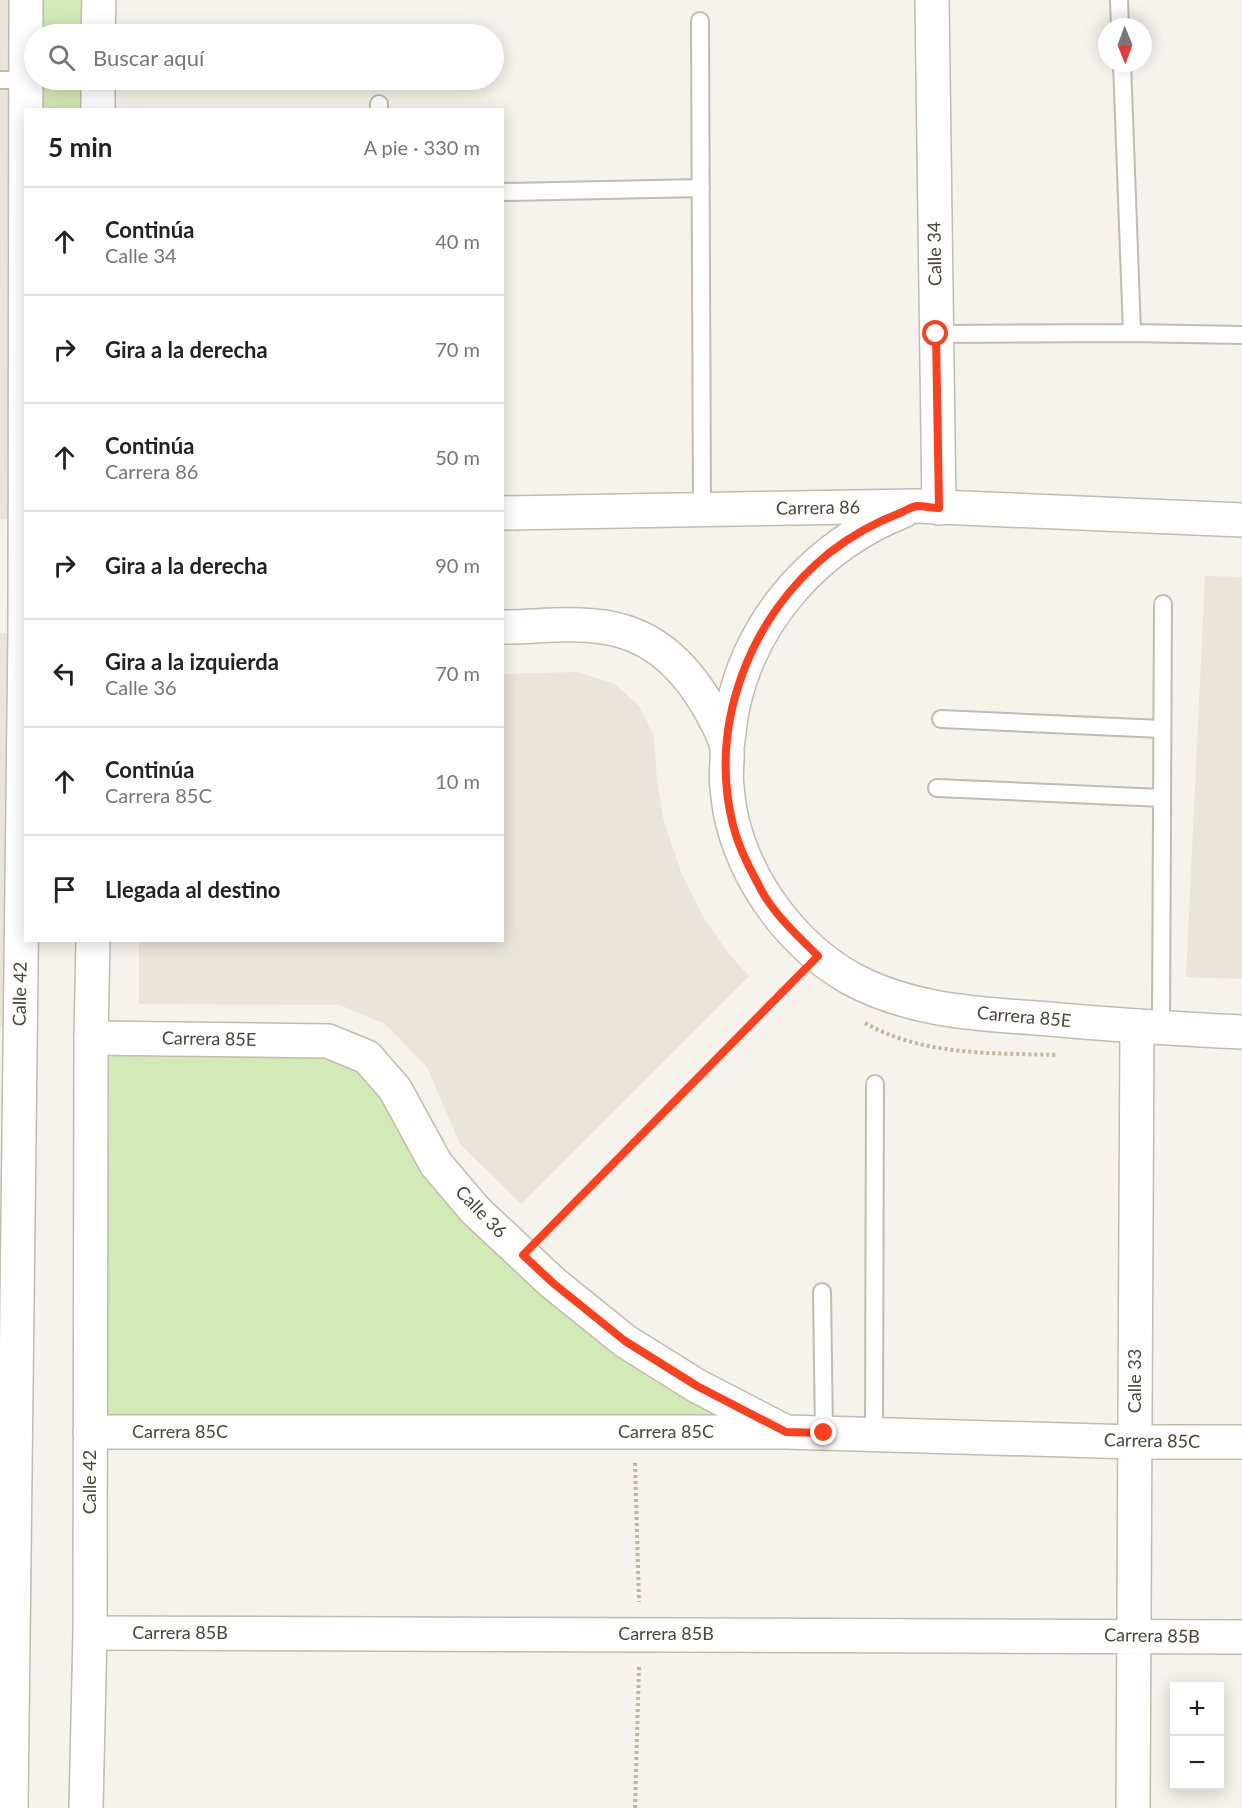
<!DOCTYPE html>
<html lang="es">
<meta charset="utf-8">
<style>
body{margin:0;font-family:Lato,sans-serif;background:#f6f6f6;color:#222}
.controls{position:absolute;right:18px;bottom:18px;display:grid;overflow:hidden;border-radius:0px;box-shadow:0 3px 15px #0003}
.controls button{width:54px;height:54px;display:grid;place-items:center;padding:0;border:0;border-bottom:2px solid #e0e0e0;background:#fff;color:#222;font:30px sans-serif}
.compass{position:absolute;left:1098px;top:18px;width:54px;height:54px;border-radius:50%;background:#fff;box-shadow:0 3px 15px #0003;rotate:179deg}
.stop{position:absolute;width:18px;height:18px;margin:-14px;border:4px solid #fc3f1d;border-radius:50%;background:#fff}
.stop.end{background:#fc3f1d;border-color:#fff;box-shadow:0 2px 6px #0008}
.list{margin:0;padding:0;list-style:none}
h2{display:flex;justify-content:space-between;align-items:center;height:78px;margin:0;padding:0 24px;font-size:26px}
h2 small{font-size:20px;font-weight:400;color:#767676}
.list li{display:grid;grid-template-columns:39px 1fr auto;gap:18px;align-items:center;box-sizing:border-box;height:108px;padding:0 24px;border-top:2px solid #e0e0e0}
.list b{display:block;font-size:22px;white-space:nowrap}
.list p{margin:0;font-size:20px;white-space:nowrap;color:#767676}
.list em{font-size:20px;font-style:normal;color:#767676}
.icon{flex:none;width:33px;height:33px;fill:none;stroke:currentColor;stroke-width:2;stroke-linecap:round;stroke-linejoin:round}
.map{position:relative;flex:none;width:1242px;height:1808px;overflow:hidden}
.search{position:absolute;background:#fff;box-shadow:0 3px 15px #0003;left:24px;top:24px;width:480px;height:66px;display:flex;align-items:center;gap:15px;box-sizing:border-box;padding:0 21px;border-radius:33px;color:#767676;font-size:22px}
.panel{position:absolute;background:#fff;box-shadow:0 3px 15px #0003;left:24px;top:108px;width:480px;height:834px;border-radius:0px}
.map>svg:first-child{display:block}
.residential{fill:#eae5da}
.green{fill:#d2eab5}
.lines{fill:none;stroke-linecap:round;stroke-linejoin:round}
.service-casing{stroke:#c2bbae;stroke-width:20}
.minor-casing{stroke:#c2bbae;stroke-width:36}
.tertiary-casing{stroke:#c2bbae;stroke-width:36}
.path{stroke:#c4b79f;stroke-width:4;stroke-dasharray:3 3;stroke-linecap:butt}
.service{stroke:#fff;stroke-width:16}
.minor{stroke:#fff;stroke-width:33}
.tertiary{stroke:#fff;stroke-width:33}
.route{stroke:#fc3f1d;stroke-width:8}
.labels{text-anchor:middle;stroke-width:6;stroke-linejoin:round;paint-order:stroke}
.street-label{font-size:18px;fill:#4b4439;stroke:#fff}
</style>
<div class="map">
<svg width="1242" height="1808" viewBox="0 0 1242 1808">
<rect width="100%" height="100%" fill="#f6f3ec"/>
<path class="residential" d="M0,0h26l-2,519h-24z
M1205,576l37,1v402l-56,-2z
M0,633h25l-5,393 -20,1z
M578,672l37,12 25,23 14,30 3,43 7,42 17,50 24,48 24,34 20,22 -228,228 -61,-60 -33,-77 -42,-43 -45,-19 -201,-1v-63l363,-1 1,-266z"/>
<path class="green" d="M26,0h73l-1,34h-64v46h64v29l-72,1z
M91,1038l276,19 186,226 233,149h-696z"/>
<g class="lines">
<defs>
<path id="service" d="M1119,0l1,27
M700,21l2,490
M1122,63l10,270
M0,80h25
M379,104v6
M502,192l199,-4
M936,334l196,-1 110,2
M941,719l221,10
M937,788l225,10
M1161,1028l2,-424
M822,1292l2,141
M874,1434l1,-350"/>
<path id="minor" d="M932,0l7,508
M91,1038l237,3 39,16 28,32 41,75 39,46 78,73 72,58 72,45 85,44
M90,1432h696l348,10h108
M90,1633l1152,4
M1133,1808l4,-782"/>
<path id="tertiary" d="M98,34l1,-34
M98,110v-30
M502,513l414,-7 326,14
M502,627c39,0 83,-7 120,4 42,12 70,45 90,82 6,11 13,23 15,35 1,13 -2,26 0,39 1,12 3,26 6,37 16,62 61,122 117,154 62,34 131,36 200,41 64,6 128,10 192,13
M727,747c2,-13 3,-27 6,-41 20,-90 85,-161 170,-195
M11,1808l14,-1175 1,-633
M86,1808l4,-175 1,-595 2,-98"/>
</defs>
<use href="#service" class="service-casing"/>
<use href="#minor" class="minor-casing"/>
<use href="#tertiary" class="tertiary-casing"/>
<path class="path" d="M865,1023c58,33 127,30 192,32
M545,1233l252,-255
M635,1463l4,139
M635,1808l4,-141"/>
<use href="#service" class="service"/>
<use href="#minor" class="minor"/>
<use href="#tertiary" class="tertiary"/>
</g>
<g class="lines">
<path class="route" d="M824,1433l-38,-1 -89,-46 -72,-45 -72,-58 -30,-28 295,-299c-19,-19 -40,-38 -54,-61 -12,-22 -25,-46 -31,-70 -25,-101 17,-208 96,-272 22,-17 45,-30 71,-40 5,-2 11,-6 17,-7 7,0 15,2 22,2l-3,-174"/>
</g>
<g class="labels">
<g class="street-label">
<text transform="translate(935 254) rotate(-91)" y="6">Calle 34</text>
<text transform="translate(818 508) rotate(-1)" y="6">Carrera 86</text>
<text transform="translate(20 994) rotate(-89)" y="6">Calle 42</text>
<text transform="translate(1024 1017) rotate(5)" y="6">Carrera 85E</text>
<text transform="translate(209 1039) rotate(1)" y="6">Carrera 85E</text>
<text transform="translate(481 1212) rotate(46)" y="6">Calle 36</text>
<text transform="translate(1135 1381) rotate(-90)" y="6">Calle 33</text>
<text x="180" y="1438">Carrera 85C</text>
<text x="666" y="1438">Carrera 85C</text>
<text transform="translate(1152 1441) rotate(1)" y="6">Carrera 85C</text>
<text transform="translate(90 1482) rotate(-90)" y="6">Calle 42</text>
<text x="180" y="1639">Carrera 85B</text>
<text x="666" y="1640">Carrera 85B</text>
<text transform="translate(1152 1636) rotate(1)" y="6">Carrera 85B</text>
</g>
</g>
</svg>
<div class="controls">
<button>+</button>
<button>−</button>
</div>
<svg class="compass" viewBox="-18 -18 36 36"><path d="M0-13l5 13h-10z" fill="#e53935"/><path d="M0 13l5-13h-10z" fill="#767676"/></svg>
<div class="stop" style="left:936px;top:334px"></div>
<div class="stop end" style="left:824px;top:1433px"></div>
<div class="search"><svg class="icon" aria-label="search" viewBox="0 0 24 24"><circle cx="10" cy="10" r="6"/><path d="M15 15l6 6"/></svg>Buscar aquí</div>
<section class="panel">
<h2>5 min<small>A pie · 330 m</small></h2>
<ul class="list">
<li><svg class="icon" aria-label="ahead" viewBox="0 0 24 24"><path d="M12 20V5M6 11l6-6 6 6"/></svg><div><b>Continúa</b><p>Calle 34</p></div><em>40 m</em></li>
<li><svg class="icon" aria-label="right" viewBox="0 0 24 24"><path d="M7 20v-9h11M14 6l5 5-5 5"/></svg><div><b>Gira a la derecha</b></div><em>70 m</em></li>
<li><svg class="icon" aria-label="ahead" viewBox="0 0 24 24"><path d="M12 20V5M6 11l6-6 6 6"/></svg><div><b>Continúa</b><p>Carrera 86</p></div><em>50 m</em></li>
<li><svg class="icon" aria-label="right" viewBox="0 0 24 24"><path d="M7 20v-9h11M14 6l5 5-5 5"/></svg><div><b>Gira a la derecha</b></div><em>90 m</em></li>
<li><svg class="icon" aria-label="left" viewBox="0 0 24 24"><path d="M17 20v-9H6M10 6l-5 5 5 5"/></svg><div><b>Gira a la izquierda</b><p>Calle 36</p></div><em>70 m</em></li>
<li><svg class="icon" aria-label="ahead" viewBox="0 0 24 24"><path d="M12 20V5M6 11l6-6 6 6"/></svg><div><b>Continúa</b><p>Carrera 85C</p></div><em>10 m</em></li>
<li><svg class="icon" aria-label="arrive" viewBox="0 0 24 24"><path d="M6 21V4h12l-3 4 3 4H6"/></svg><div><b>Llegada al destino</b></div></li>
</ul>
</section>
</div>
